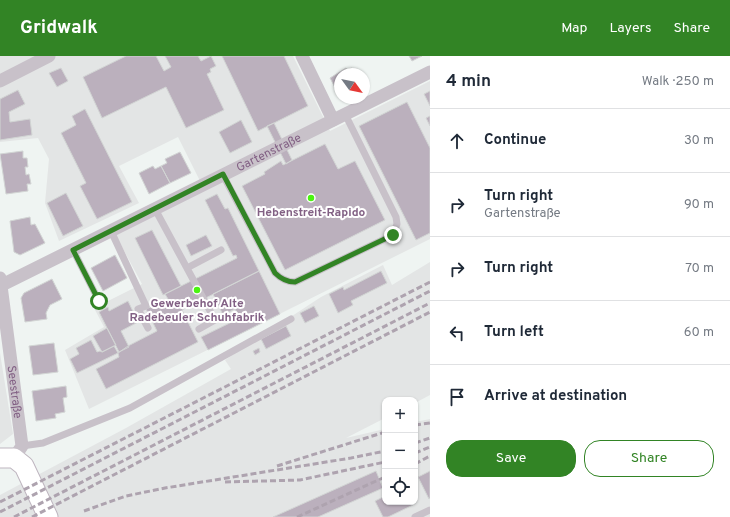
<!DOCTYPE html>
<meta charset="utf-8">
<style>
body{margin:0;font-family:Overpass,sans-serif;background:#f2f2f3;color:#1f2937}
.controls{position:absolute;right:12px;bottom:12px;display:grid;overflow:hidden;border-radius:8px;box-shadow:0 1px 3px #0004}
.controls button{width:36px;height:36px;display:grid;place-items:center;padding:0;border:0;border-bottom:1px solid #e0e1e3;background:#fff;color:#1f2937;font:20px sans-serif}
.compass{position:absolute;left:334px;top:12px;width:36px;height:36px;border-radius:50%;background:#fff;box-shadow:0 1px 3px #0004;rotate:123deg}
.stop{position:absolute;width:12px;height:12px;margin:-9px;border:3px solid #328425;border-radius:50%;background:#fff}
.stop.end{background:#328425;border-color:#fff;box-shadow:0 1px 4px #0008}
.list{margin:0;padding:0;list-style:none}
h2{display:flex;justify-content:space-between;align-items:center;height:52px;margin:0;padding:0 16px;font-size:17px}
h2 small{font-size:13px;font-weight:400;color:#747a83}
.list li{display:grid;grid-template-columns:26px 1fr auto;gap:12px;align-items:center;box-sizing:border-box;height:64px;padding:0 16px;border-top:1px solid #e0e1e3}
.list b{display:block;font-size:15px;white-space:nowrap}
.list p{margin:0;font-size:13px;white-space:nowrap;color:#747a83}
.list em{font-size:13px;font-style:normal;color:#747a83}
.actions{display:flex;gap:8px;padding:12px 16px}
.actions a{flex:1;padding:9px 0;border:1px solid #328425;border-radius:16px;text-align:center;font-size:14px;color:#328425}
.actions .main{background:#328425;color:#fff}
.icon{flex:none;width:22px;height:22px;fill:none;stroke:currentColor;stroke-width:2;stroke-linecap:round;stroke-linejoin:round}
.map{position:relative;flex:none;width:430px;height:461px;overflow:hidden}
header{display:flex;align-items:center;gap:24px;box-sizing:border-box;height:56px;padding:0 20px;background:#328425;color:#fff}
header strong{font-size:19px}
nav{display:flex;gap:22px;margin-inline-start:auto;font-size:14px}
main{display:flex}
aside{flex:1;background:#fff}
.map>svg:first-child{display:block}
.built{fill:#e3e5e5}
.building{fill:#bbb0bd;stroke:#d2d5d4}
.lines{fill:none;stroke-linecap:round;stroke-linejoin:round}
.secondary-casing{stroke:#beb5bf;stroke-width:21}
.lane{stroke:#c8c1c9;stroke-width:7}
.street{stroke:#c8c1c9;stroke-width:13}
.secondary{stroke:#fff;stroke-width:19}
.rail{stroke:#aea3af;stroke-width:3;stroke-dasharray:6 3;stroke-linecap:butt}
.route{stroke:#328425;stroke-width:5}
.poi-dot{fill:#4af410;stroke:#fff;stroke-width:1.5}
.labels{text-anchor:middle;stroke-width:4;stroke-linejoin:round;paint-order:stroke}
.street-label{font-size:12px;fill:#826084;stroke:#fff}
.poi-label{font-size:12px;font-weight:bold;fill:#826084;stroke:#fff}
</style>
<header>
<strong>Gridwalk</strong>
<nav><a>Map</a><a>Layers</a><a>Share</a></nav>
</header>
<main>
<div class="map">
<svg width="430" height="461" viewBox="0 0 430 461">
<rect width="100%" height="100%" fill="#eff4f2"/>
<path class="built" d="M0,0h293l37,75 100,-50v158l-341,170 -24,-59 39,-23 -10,-19 48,-24 -27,-50 88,-47 -25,-50 -59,29 20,37 -80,38 -14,-38 4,-44 -11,-21 -38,4z
M430,206v133l-15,8v-3h-30v18l-39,20 39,-9v73h30v-80l15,-3v98h-430v-22l126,-67 105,-59 -6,-9 96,-63 62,-32 9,20z
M0,297l13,81 -13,10z"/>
<path class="building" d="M126,0h30l8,15 7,-4 -6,-11h33l3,5 10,-5 5,10 -6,3 1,3 -4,2 17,36 -38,18 -20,-41 -64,31 -19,-41z
M222,0h62l24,50 -50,25z
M409,0h13l-10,5z
M61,12l7,13 -11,6 -8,-14z
M346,12l1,2 5,-2 3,6h-15v23l-10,-19z
M18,34l7,14 -16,8 1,10 20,-3 2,16 -32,5v-41z
M430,35v15l-6,-12z
M407,46l23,46v85l-14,7 -57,-114z
M85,53l47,93 -35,17 -17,-33 6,-3 -25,-50 15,-8 -4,-9z
M430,60v10l-4,-8z
M241,64l11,22 -22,11 -11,-21z
M274,67l18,37 -6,4 -19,-38z
M325,88l13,25 17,-8 30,59 -100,50 -43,-84 23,-12 -1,-2 17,-11 2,4z
M23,95v7h4l1,9h-3l1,8 3,-1 2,10h-4l1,7 -22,3 -6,-40z
M180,96l11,21 -21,10 -9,-17 6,-3 -2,-4z
M153,110l2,3 6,-3 9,17 -21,11 -10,-21z
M66,137l17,33 -20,10 -16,-33z
M217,138l8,15 3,-1 31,63 -77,39 16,32 -92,47 -10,-20 23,-12 -1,-4 10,-7 29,-15 -11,-22 22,-10 -3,-5 72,-36 -1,-3 -3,1 -28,-56z
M30,161l1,8 4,-1 10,19 -25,12 -6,-3 -4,-31z
M152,174l29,56 -18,9 -28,-57z
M206,179l6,11 -21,10 -5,-11z
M115,199l12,23 -24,13 -12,-23z
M259,215l21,43 -72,36 -7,-13 39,-19 -5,-9 -12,6 -10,-21z
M381,215l6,12 -36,18 2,4 -15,8 -9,-19 14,-7 1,3z
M52,223l10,20 -12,6 -4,8 1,6 -22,3 -4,-24 3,-5z
M128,245l10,21 -17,9 8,16 -10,5 -20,-40 9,-5 1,4z
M314,250l5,10 -14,7 -5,-10z
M286,270l5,10 -25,13 -5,-10z
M107,272l9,17 -14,7 -9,-16z
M91,284l6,12 3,-1 2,1 12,-6 4,7 -41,20 -7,-14 9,-5 -3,-6z
M54,287l4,29 -25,3 -4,-29z
M259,292l1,4 -5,3 -2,-4z
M66,330l1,11 -4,1 2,14 -10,2 1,4 -20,3 -4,-30z
M376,415l7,17 -65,29h-45z
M430,415v27l-1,1 -11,-22z
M385,440v6h27l1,3 -25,12h-5l-8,-16z"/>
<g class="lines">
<defs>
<path id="secondary" d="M0,402h14l10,8 24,51"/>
</defs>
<use href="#secondary" class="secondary-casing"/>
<path class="lane" d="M223,119l52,98c6,6 12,9 20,9l98,-47 4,-11 -1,-7 -51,-103
M155,153l60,111 -16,9
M111,175l35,75 -8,3 10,19
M73,194l26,51
M187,212l34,-18
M22,390l21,-3 87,-35 161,-89
M415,461l15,-7"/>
<g class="street">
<path d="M302,0l31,64"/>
<path d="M0,25l49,-25"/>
<path id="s1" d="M0,222l22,168 -8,12"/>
<path id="s2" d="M0,230l430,-214"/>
</g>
<use href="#secondary" class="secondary"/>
<path class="rail" d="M415,369l15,-2
M415,387l15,-5
M415,397l15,-6
M415,408l15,-8
M277,410l108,-34
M225,426l75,-2 85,-18
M0,446l430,-220
M84,455l42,-15 39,-8 186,-30 34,-7
M0,456l430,-221
M14,461l416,-214
M32,461l398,-205
M297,461l88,-40"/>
</g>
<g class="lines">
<path class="route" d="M99,245l-26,-51 150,-76 52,99c6,6 12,9 20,9l98,-47"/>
</g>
<g class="poi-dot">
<circle cx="311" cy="142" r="4"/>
<circle cx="197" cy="234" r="4"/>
</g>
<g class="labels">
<g class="street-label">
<text dy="4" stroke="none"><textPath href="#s2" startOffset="300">Gartenstraße</textPath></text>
<text dy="4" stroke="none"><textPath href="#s1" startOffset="115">Seestraße</textPath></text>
</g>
<g class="poi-label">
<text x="311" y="160">Hebenstreit-Rapido</text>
<text x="197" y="251">Gewerbehof Alte<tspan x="197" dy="14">Radebeuler Schuhfabrik</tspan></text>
</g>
</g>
</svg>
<div class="controls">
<button>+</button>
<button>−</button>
<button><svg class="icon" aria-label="locate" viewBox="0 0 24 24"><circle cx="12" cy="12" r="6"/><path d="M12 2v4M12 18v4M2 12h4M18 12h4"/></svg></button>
</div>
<svg class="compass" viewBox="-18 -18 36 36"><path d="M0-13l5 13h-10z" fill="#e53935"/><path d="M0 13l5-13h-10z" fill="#747a83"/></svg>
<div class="stop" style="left:99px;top:245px"></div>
<div class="stop end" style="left:393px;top:179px"></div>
</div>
<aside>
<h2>4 min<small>Walk · 250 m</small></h2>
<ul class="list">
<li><svg class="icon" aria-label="ahead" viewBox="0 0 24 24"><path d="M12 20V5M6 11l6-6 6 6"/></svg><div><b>Continue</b></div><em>30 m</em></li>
<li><svg class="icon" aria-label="right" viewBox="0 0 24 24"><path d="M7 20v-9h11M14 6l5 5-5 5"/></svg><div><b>Turn right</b><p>Gartenstraße</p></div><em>90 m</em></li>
<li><svg class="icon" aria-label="right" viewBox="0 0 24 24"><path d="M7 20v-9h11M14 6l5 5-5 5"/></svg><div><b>Turn right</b></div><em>70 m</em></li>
<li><svg class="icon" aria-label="left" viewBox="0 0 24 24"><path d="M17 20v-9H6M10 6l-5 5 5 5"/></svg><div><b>Turn left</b></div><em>60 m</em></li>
<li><svg class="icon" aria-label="arrive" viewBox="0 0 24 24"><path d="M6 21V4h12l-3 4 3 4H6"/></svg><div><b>Arrive at destination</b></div></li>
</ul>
<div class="actions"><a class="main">Save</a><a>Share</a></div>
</aside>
</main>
